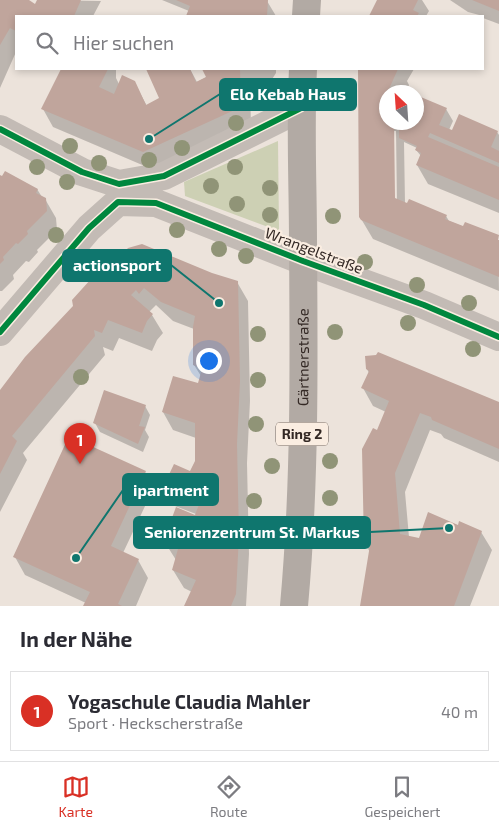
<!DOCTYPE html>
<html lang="de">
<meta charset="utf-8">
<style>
body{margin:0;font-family:"Exo 2",sans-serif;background:#f7f7f7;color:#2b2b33}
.compass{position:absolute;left:379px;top:85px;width:45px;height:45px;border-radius:50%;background:#fff;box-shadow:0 2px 8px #0003;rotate:335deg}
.you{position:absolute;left:208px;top:360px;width:18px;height:18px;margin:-12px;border:4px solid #fff;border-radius:50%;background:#1a73e8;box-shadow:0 0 0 8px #1a73e833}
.badge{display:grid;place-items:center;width:32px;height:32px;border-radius:50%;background:#d93025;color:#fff;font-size:16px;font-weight:700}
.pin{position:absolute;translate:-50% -41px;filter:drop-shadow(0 1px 2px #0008)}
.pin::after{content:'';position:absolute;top:26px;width:18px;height:15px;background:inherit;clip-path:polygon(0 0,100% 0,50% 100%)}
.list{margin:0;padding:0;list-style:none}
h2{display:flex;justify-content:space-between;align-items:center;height:65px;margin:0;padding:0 20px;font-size:21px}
h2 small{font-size:16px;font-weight:400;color:#7c7c81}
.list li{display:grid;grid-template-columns:32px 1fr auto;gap:15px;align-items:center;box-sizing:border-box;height:80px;margin:0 10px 10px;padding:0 10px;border:1px solid #e1e1e2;border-radius:0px}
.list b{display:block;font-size:19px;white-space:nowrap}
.list p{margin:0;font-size:16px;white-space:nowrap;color:#7c7c81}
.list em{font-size:16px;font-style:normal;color:#7c7c81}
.icon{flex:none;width:28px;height:28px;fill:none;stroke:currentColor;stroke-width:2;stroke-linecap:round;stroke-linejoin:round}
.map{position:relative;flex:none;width:499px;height:606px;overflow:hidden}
.search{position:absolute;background:#fff;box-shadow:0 2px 8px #0003;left:15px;right:15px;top:15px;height:55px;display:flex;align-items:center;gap:12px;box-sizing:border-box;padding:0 18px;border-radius:0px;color:#7c7c81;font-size:19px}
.sheet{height:155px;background:#fff}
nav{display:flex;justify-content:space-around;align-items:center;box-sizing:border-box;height:70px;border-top:1px solid #e1e1e2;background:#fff;font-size:14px;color:#7c7c81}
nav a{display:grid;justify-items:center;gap:2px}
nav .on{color:#d93025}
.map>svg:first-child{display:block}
.green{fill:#cdd0b4}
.shadow{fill:#0003;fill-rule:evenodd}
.building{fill:#c0a59c}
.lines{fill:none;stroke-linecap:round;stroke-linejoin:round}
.minor{stroke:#c3bbb5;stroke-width:28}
.major{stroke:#b2aaa4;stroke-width:28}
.cycleway-casing{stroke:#faede1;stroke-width:9}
.cycleway{stroke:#00873e;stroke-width:6}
.tree{fill:#909477}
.labels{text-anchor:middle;stroke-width:4.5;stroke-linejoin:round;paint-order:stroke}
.shield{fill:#faede1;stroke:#6f635d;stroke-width:1}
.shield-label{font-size:14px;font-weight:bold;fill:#332824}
.street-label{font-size:15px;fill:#332824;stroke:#faede1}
.leader{fill:none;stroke:#0f766e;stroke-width:2}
.callout-dot{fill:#0f766e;stroke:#faede1;stroke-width:2}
.callout{fill:#0f766e;stroke:#0f766e;stroke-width:2}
.callout-label{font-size:16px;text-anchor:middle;font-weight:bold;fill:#fff}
</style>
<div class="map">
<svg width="499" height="606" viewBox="0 0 499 606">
<rect width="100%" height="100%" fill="#ece3db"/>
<path class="green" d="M278,141l1,90 -94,-35 -1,-14z"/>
<path class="shadow" d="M0,0h26l10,6 3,-6 62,1 -8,15h-77v36l-16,36z
M162,0h101l4,1 9,15h-89l2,-5z
M378,0h44l7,11 -3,5h-56z
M450,0h49v24l-16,-6v-2l-15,-4z
M62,69h54v9l3,6 15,-2 13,24 14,-7 -14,-30h43l7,13 10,-5 -4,-8h73v4l-7,11 -19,2 1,40 -97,44 -101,-43 -10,-18z
M359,69h55l-7,12 2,4 -3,7h-20v30h30l30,-13 7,12 -4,9 48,2 2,3v78l-71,-29 -11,-19 4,-9 -5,-6 1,-2 -13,-6 1,61 41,13 3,5 15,6 34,9 1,55 -126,-52 -13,-22zM393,131h3l1,73h-3z
M0,176l37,13 5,8 3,2 11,19 1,12 -20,20 1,2 -9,10 -3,-1 -13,14 1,4 -12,12h-2z
M212,274l25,8 11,19 2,100 -3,62 2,91 -3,52h-60l6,-14 -8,-4 -11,-18 3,-10 -12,-19 32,-24v-3l-21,-8 -10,-19 26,-15 5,-11v-23l-23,-8 -10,-18 36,-28 2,-8 -7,-11v-36l-21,-8 -17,-16 -7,7 3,3 11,18 -6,7 -5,11 -33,-13 -6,13 -10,-4 2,8 -82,98 4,7 -27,52v-120l74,-85 -1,-6z
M367,369l132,34v59l-55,-24 -3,-4 -11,-4 -25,62 4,45 11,2 39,-12 22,5 11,18 -22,56h-108l8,-54 -5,-8 13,-112 8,-20 -13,-6 -10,-18 6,-15z
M145,406l5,9 -5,15 4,7 -6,15 -43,-20 -5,-9z
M145,472l9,15 -31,66 15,7 10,18 -12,28h-51l1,-3 -61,-28 -10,-18z"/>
<path class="building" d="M0,0h29l6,4 2,-4h44l-7,16h-58v15l-6,-3 -10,17z
M176,0h92l-1,16h-81l4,-10z
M377,0h41l-5,10 6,3 -2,3h-48z
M472,0h27v11z
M61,69h47l-9,18 15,7 8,-19 13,6 11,24 13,-7 -13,-29h44l6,13 10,-5 -4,-8h38l1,38 -98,45 -102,-43z
M358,69h40l-14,31 2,1v21h8l1,76 12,5 2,-4 38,16 -2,4 18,7 2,-4 34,13 -1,5h1v37l-138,-57 -2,-3z
M416,95l31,13 -8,17 13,5 7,-16 39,17 -7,16 8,4v12l-69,-30 -2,4 71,30v33l-83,-35 5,-12 -6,-3 2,-4 -18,-8v-16h17z
M5,171l33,18 -2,4 10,5 1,13 -20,20 1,3 -10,10 -2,-1 -13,14 1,3 -4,4v-89l2,1z
M142,244l70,29 26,8 2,100 -3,63 2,91 -3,59 -5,12h-47l12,-26 -24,-10 6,-21 -15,-7 13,-35 19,8 5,-13 -37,-15 11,-23 16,7 5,-10v-38l-33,-11 11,-36 25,7 4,-14 -9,-4v-38l2,-11 -34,-14 -17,-14 -5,6 -3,-4 -5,5 22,19 -6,7 -5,12 -34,-13 -6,13 -8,-3 1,6 -83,100 5,5 -17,33v-84l25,-33 48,-51 -1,-6 19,-21 9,-2 28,-29z
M378,352l121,50v47l-67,-29 -1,-3 -11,-4 -25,60 5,61 19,4 9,-26 30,13 1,-4 23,10 -28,75h-94l10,-61h-6l-2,-96 11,-21 4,2 12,-29 -28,-13 8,-17 -3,-2 -1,-13 11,-1z
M104,390l42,15 -7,21 6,1 -7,17 -45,-21z
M69,436l77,35 -35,75 28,13 -21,45 4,2h-39l7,-14 -77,-35z"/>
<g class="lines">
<path class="minor" d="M0,129l82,43 37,12
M119,184l45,-8 137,-68
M118,202l38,1 147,58 121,44 75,32
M0,332l89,-104 29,-26"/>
<g class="major">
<path d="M306,16l1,-16"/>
<path id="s1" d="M294,606c11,-121 10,-242 9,-363 0,-58 -3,-116 0,-174"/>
</g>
<defs>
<path id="cycleway" d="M0,129l82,43 37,12 45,-8 137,-68
M0,332l89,-104 29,-26 38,1 147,58 121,44 75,32"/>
</defs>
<use href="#cycleway" class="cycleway-casing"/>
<use href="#cycleway" class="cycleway"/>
</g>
<g class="tree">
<circle cx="236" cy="123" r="8"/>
<circle cx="70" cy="146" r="8"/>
<circle cx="182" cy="148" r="8"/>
<circle cx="149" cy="160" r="8"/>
<circle cx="99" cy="163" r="8"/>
<circle cx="37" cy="167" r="8"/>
<circle cx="235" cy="167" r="8"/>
<circle cx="67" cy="182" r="8"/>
<circle cx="211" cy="186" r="8"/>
<circle cx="270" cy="188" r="8"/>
<circle cx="237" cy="204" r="8"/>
<circle cx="270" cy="215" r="8"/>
<circle cx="333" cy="216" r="8"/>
<circle cx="177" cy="230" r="8"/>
<circle cx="56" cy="235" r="8"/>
<circle cx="219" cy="249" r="8"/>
<circle cx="246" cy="256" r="8"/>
<circle cx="365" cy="262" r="8"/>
<circle cx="417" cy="285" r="8"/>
<circle cx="469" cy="303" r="8"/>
<circle cx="408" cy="323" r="8"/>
<circle cx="335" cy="332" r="8"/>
<circle cx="258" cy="334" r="8"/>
<circle cx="473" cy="349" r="8"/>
<circle cx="81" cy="377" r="8"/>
<circle cx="258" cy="380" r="8"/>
<circle cx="256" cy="424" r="8"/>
<circle cx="330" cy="461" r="8"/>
<circle cx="272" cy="466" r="8"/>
<circle cx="330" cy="498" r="8"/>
<circle cx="254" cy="501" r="8"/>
</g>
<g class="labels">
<rect class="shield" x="276" y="422.5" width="52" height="23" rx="4"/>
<g class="shield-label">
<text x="302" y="439">Ring 2</text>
</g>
<g class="street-label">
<text transform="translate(314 251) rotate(21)" y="5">Wrangelstraße</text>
<text dy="5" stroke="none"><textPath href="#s1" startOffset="249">Gärtnerstraße</textPath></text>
</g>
</g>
<path class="leader" d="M149 139L220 94M219 303L171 265M76 558L123 490M449 528L370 532"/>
<g class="callout-dot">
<circle cx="149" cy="139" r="5"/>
<circle cx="219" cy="303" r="5"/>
<circle cx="76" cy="558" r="5"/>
<circle cx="449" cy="528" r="5"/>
</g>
<g class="callout">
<rect x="220" y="79" width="136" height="31" rx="5"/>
<rect x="63" y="250" width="108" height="31" rx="5"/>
<rect x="123" y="474" width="95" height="31" rx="5"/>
<rect x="134" y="517" width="236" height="31" rx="5"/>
</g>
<g class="callout-label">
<text x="288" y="100">Elo Kebab Haus</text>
<text x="117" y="271">actionsport</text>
<text x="171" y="496">ipartment</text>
<text x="252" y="538">Seniorenzentrum St. Markus</text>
</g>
</svg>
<svg class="compass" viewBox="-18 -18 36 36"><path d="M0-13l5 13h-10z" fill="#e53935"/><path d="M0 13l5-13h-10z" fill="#7c7c81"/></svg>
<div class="you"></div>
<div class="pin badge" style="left:80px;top:464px">1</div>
<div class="search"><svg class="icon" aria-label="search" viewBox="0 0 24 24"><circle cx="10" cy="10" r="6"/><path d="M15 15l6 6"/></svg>Hier suchen</div>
</div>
<section class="sheet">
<h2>In der Nähe<small></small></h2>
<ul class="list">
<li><span class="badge">1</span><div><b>Yogaschule Claudia Mahler</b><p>Sport · Heckscherstraße</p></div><em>40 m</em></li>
</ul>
</section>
<nav>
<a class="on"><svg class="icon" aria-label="map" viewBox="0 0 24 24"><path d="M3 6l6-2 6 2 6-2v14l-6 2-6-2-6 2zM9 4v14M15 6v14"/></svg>Karte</a>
<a><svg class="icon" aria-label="directions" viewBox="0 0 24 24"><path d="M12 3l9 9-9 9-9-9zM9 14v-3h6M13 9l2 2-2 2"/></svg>Route</a>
<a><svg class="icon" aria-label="saved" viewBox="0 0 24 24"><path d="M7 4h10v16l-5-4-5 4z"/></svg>Gespeichert</a>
</nav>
